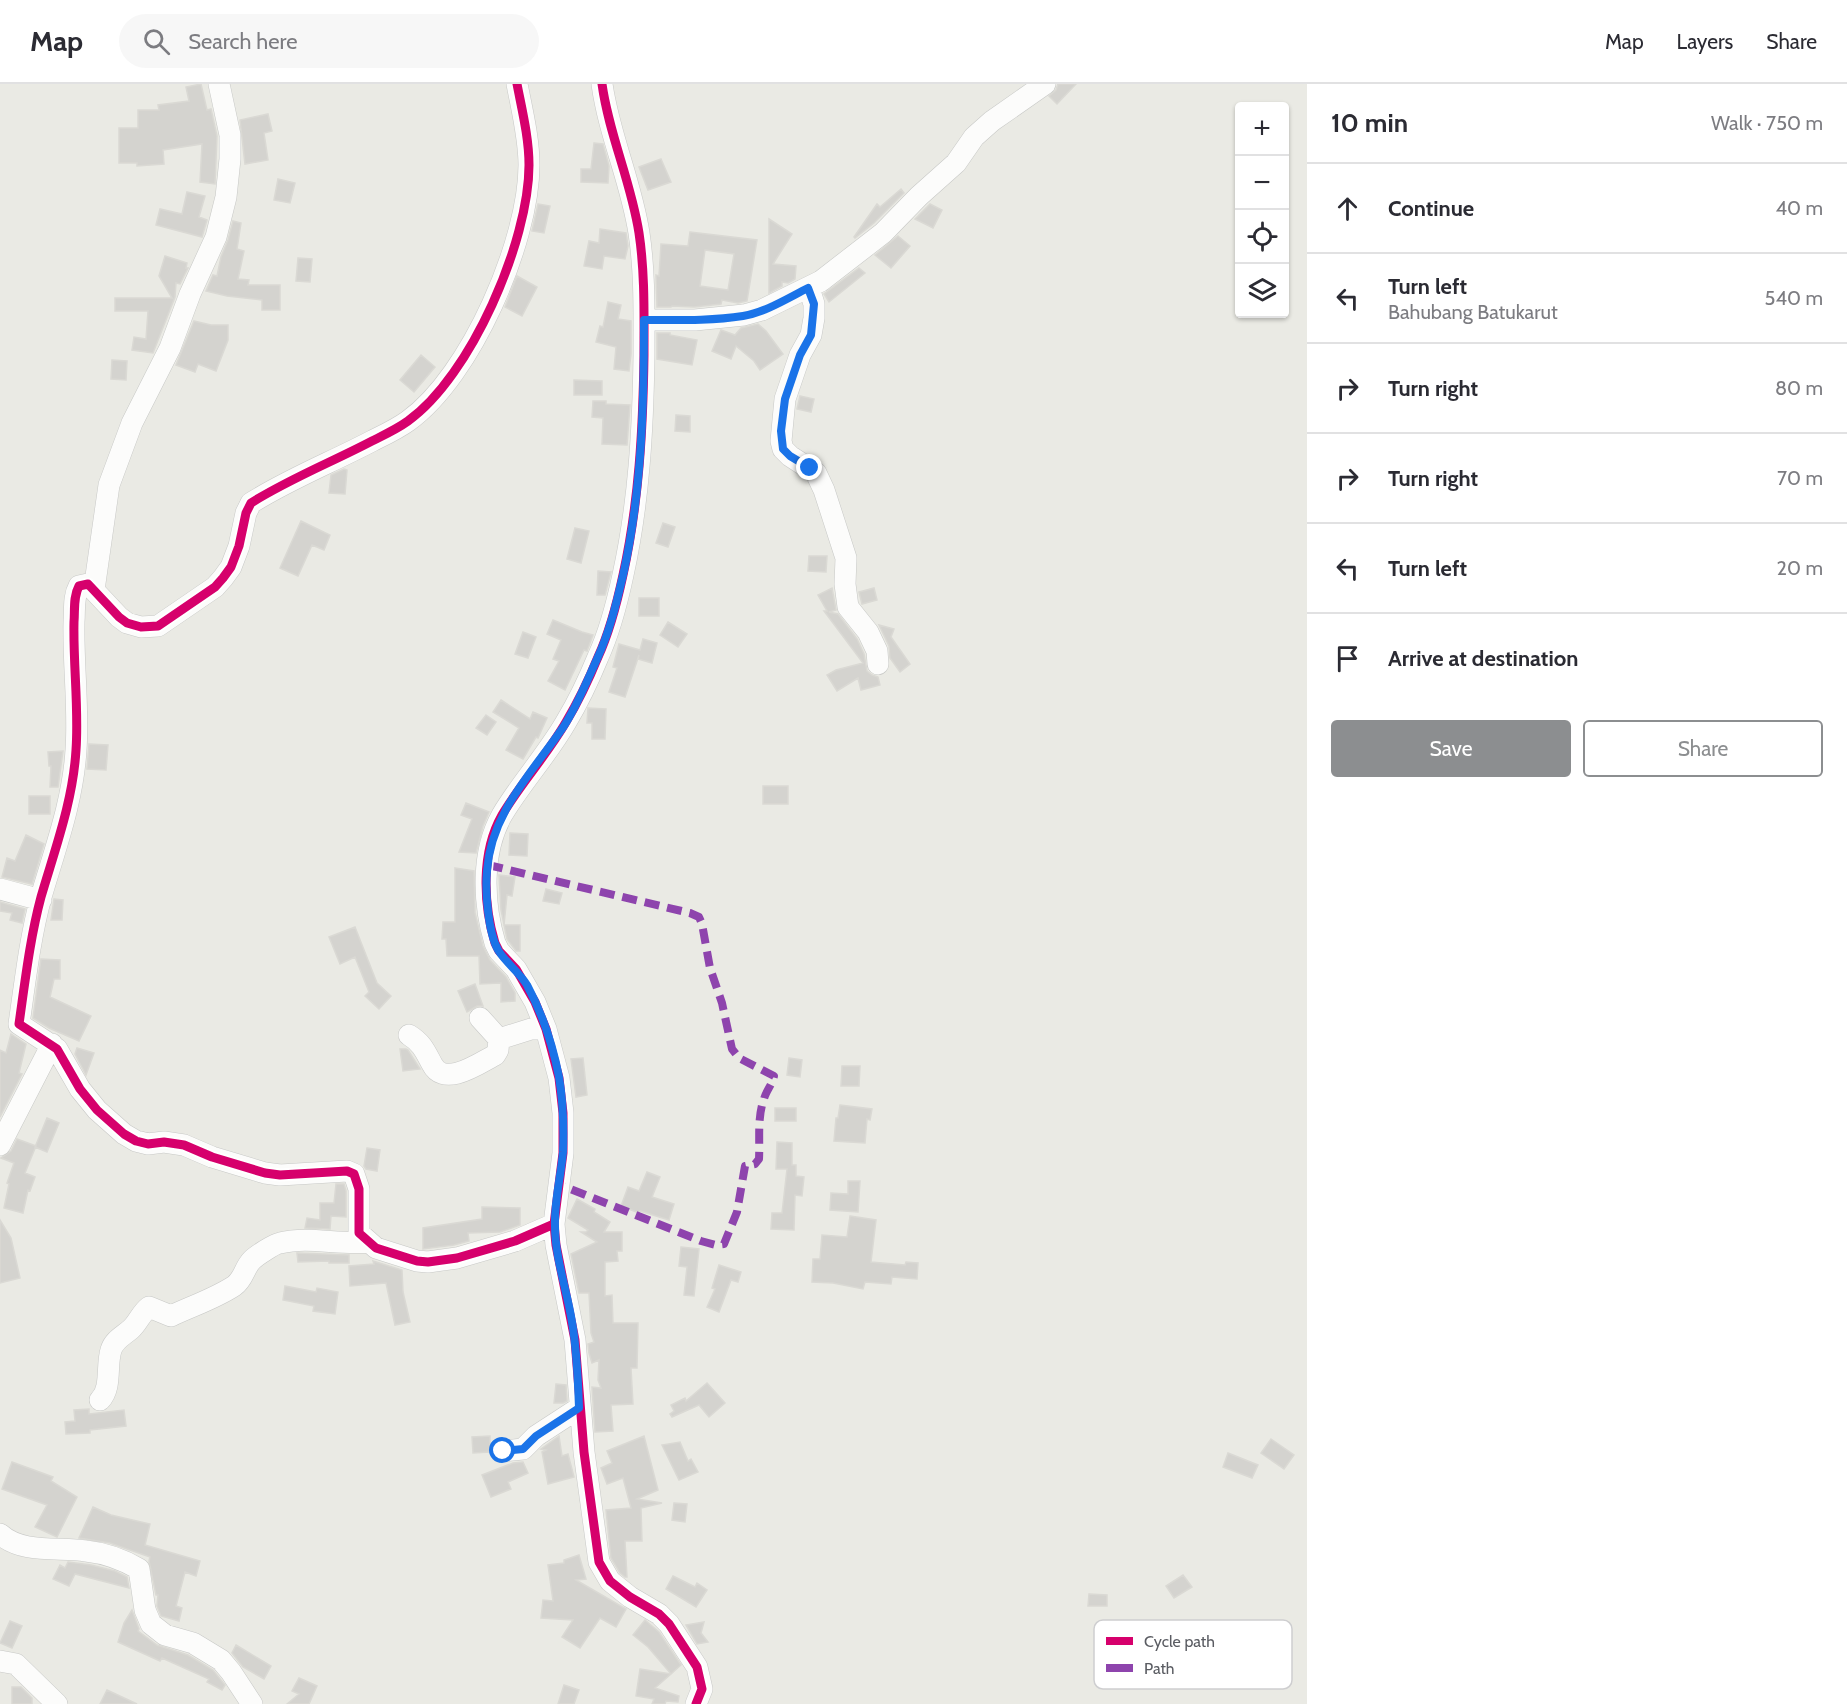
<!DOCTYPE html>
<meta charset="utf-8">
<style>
body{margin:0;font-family:Cabin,sans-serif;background:#f7f7f7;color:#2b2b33}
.controls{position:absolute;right:18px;top:18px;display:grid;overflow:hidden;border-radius:6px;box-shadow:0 2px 4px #0004}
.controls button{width:54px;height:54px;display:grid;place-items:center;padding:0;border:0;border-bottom:2px solid #e1e1e2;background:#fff;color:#2b2b33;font:30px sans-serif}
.stop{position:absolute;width:18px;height:18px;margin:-14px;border:4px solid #1a73e8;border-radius:50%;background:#fff}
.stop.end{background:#1a73e8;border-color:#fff;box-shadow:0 2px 6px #0008}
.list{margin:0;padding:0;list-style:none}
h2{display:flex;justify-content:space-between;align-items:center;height:78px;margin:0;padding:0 24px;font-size:26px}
h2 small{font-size:20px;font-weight:400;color:#7c7c81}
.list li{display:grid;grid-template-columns:39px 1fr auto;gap:18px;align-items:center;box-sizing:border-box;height:90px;padding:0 24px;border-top:2px solid #e1e1e2}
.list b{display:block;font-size:22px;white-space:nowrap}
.list p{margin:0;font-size:20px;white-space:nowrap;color:#7c7c81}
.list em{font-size:20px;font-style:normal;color:#7c7c81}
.actions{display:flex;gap:12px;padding:18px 24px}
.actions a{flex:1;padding:14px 0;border:2px solid #8c8e90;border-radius:6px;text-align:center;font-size:21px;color:#8c8e90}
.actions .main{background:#8c8e90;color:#fff}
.icon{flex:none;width:33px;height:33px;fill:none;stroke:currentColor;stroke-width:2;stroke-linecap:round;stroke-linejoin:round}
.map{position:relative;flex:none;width:1307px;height:1620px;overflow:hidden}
header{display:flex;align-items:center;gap:36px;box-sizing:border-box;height:84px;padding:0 30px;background:#fff;border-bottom:2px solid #e1e1e2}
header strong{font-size:28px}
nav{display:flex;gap:33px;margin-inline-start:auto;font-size:21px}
.search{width:420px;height:54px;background:#f7f7f7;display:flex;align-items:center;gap:15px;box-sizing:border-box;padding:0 21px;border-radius:33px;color:#7c7c81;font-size:22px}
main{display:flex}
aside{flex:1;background:#fff}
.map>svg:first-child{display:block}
.building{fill:#d4d3cf;stroke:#dad9d4;stroke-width:1.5;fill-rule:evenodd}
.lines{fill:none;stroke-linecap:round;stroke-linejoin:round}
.minor-casing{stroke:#c7c8c6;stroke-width:22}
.minor{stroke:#fcfcfb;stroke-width:21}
.quiet{stroke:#8e44ad;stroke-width:8;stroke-dasharray:15 8;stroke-linecap:butt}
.cycleway-casing{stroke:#fff;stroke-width:13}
.cycleway{stroke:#d6006c;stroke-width:9}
.route{stroke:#1a73e8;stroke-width:8}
.key{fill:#fff;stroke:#ceced0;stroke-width:1.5}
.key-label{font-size:16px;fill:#5a5c62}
</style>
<header>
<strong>Map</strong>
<div class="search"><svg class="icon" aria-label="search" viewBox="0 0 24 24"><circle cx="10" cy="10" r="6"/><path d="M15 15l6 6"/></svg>Search here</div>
<nav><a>Map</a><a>Layers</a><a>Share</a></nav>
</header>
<main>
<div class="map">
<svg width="1307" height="1620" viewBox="0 0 1307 1620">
<rect width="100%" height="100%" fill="#eaeae4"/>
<path class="building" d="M201,0l6,26 4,-1 6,27 -2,48 -15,-2 2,-38 -39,6 1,14 -27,2v-3h-18v-35h19v-18h21l-1,-5 31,-4 -3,-14z
M1058,0h18l-19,20 -8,-8 7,-6z
M268,30l4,17 -8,2 4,27 -23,4 -5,-44z
M594,59l9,1 6,22 -1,17 -27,-1v-13h10z
M661,75l10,23 -23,8 -9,-23z
M278,95l17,4 -5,20 -16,-3z
M901,105l3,4 -30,30 -19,15 -1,-1 23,-33 3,3z
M187,108l18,4 -6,21 8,3 -5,17 -46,-12 4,-16 22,5z
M538,120l12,2 -6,27 -12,-2z
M930,120l12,6 -9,18 -18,-9z
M769,135l23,15 -19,30 23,2 -1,13 -7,4 -6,-1v4l-13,7z
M233,137l8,2 -4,26 7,2 -6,28 11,1 -1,5h32v25h-18v-10l-35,-4 -21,-5 7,-16 4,1 4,-19 7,-17z
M600,145l26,4 2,13 -3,13 -21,-3 -2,13 -18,-3 5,-25 10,2z
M690,148l67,8 -10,61 -9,2 -16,-3 -1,4 -27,3 -22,-1 -1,1h-14l-1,-32 3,1 2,-32 27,2zM705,166l29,4 -6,36 -28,-4z
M898,152l12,10 -19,22 -16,-13z
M165,172l22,7 -1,5h2l-8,16 -4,-1 -1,14 -22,56 -21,-3 2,-13 12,2 2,-28h-33v-13h57l-13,-22z
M298,174l14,1 -2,23 -14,-1z
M859,184l6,5 -36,29 -5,-8z
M517,192l20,11 -15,29 -17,-9z
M608,218l13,3 -3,14 13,2v33l-2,17 -15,-2 2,-22 -20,-5 4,-16 3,1z
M194,237l17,4h17v15l-12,31 -18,-7 -3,8 -19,-7z
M758,240l8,7 17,23 -23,16 -6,-9 -18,-15 -5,13 -19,-8 9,-21 14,5 6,-7z
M657,249h13v2l27,5 -5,25 -35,-6z
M421,271l14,12 -21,25 -14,-12z
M112,276l15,1 -1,19 -15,-1z
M574,296l28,1v14h-28z
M800,312l14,3 -3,13 -14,-3z
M593,317h13v3l24,1 -3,40 -25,-1 1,-26 -11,-1z
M676,331l14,1v16l-15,-1z
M344,385l3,1 -2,24 -16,-1 2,-18z
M301,437l29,14 -6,15 -12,-5 -14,31 -18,-8z
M663,439l12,4 -7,20 -12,-4z
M575,444l14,3 -8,32 -14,-4z
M809,472h18l-1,16 -18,-1z
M598,487l13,1 -6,23h-8z
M832,504l4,22 -7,2 9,2 19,25 7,15 3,17 5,4 6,2 2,8 -19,5 -3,-12 -21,13 -10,-16 9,-5 27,-7 -39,-52h3l-9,-16z
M874,504l3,12 -15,4 -3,-12z
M639,514h20v18h-20z
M553,536l29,12 11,3 -6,16 -3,-1 -19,40 -17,-9 11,-20 -6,-2 8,-19 -14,-6z
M668,538l19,12 -9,13 -18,-12z
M879,541l15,4 -3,8 19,27 -10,8 -10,-14 -1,-12z
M523,548l13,5 -8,21 -13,-4z
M643,555l14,4 -5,20 -14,-4 1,-4 -14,42 -16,-5 8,-24 -4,-1 6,-23 21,6z
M501,616l29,19 3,-7 14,6 -9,20 -2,-1 -13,22 -17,-9 13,-22 -26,-16z
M588,624l18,1 -1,30h-13v-16h-5z
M486,631l10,7 -9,13 -11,-7z
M89,660l19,1 -2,25 -19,-1z
M63,667l-5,36h-8l1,-21h-2l-1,-14z
M763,702h25v18h-25z
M29,712h21v18h-21z
M466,719l23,9 -6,14 -7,27 -17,-1 13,-33 -11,-4z
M510,749l18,1 -1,22 -18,-1z
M26,751l18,9 -12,40 -30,-7 5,-19 8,3z
M455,784l19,3 1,42 8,33 7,14 16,17 9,16v8l-14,1v-19l-21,1 -1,-28h-32l-1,-17h-4l1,-17h12z
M499,791l16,2 -3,19 -5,-1 -3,30h16v26h-4l-9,-12 -6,-29z
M546,805l16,4 -3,11 -16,-3z
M54,815l9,1 -1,20h-11z
M0,818l25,7 -3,14 -12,-3 2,-7 -12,-2z
M355,843l22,56 14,13 -12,13 -14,-13 4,-4 -14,-35 -15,7 -11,-27z
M41,875l19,1v19h-6l-4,18 41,19 -12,25 -30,-13 -16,-10z
M475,900l8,22h-6l-10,6 -9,-21z
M11,950l15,10 -7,29 3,1 -22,43v-67l6,3z
M77,964l17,5 -8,22 -11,-21z
M400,965h6l2,1 12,19 -17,2z
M583,974l4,37 -11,2 -5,-38z
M789,974l13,2 -2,17 -13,-2z
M842,982h18l-1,20h-18z
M840,1021l32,4 -2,11 -3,-1 -2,24 -31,-2 2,-23h2z
M775,1024h21v13h-21z
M47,1034l12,5 -12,29 -12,-5z
M17,1055l19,7 -11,27 10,4 -5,14 -2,-1 -5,23 -19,-5 5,-24 -2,-1 7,-20 -13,-5 10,-7z
M777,1058l15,1v22h4v11l8,1 -2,19 -7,-1 -1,35 -23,-1 1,-16h10l5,-44h-11z
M367,1064l13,2 -3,21 -11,-2 -2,-3z
M647,1088l13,5 -8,20 22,7 -5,16 -29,-9 -1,2 -18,-7 7,-19 11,4z
M848,1097h12l-2,31 -28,-2 1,-17 17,1z
M336,1100h8l2,7v26l-15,-1 -1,13 -25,-1 2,-10 13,2v-17h14z
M577,1115l18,10 -1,3 16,10 -6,10h18v19h-5l1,10 -13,1v34l7,-1 1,28h25l-1,45h-6l2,36 -22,1 2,26 -18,1 -3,-45 9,1 -3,-8 1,-20 -7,3 -3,-10 -1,-9 6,-2 -3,-9 -2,-40h-10l-8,-39 26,-12 -16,-10h5l2,-2 -20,-12z
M482,1123l38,1v17l-20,7 -32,1 1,8 -15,4 -31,4v-21l59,-9z
M850,1132l26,4 -5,42 34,3 1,-3 12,1 -1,16 -25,-2 -1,7 -26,-2 -2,7 -30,-6 -21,-1 1,-23h7l2,-24 25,2z
M0,1136l11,18 9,40 -20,5z
M681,1163l18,2 -5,47 -10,-1 3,-28 -8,-1z
M297,1169l52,2v8h-20v-2l-31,1z
M373,1177l29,9 1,22 7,30 -15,3 -9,-42 -36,3 -1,-20 25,-2z
M719,1181l22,7 -3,10 -7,-2 -12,32 -12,-5 8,-18 -3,-1z
M285,1202l31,6 1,-4 21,4 -3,22 -22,-3 1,-5 -31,-6z
M707,1299l18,20 -16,14 -10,-12 -27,12 -2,-3 4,-3 -3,-6 14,-7 1,3z
M556,1300l10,1 1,16 -4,2h-9z
M89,1325v5l35,-4 2,16 -36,4v3l-24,1 -1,-12 10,-1 -1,-11z
M490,1352v16l-17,1 -1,-16z
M559,1352l3,20 6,-2 6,23 -26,7 -6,-32 4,-2 -5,-1z
M644,1352l14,54 -21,9 25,4 -21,5 1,33h-17l2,36h-2l-5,-4 -9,-15 -5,-48 25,-2 -8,-30 -16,6 -6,-16 11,-5 -5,-12z
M1271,1355l23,16 -10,14 -23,-16z
M680,1358l8,19 3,-2 7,13 -19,8 -17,-35z
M1228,1369l30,12 -6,13 -29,-11z
M12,1378l41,15 -2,4 26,16 -20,40 -22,-10 12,-22 -45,-16z
M523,1378l5,11 -20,9 3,7 -20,8 -9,-22 31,-12z
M674,1419l13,1 -2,18 -13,-2z
M93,1423l18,8 39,9 -5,21 55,16 -4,15 -11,-4 -9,34 6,2 -3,13 -18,-5 -4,-10 1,-11h-2l-7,-34 1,-4 -40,-14 -31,-5z
M579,1471l7,24 -10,1 50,29 -10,18 -16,-9 -20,30 -18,-11 11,-17 -32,-2 2,-18 10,1 -5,-36 16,-2v-3z
M68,1478l23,3 24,6 12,6 2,11 -54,-14 -6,12 -16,-7 7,-14 5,3z
M1183,1491l9,12 -18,11 -8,-12z
M673,1492l22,11 2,-4 10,7 -11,17 -30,-18z
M1089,1510l18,1v11h-19z
M132,1526l7,19 -1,2 19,14 31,10 25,15 12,15 -3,5 -15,-8 2,-3 -47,-21 -2,3 -42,-19 6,-19z
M645,1536l14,12 22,33 -10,9 -23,-27 -15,-12z
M10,1537l12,5 -10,22 -12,-5z
M704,1538l-3,11 7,9 -11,2 -11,-19z
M236,1561l35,21 -7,13 -21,-12 -11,-14z
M640,1585l31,5 -16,14 24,8 -1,6 -12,-1 -1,3h-13l2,-5 -18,-3z
M299,1594l18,8 -8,18h-22l12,-10 -7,-3z
M564,1601l15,5 -5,14h-16z
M12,1603h9l11,11v6h-20z
M107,1606l30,14h-37z"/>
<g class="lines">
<defs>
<path id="minor" d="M517,0c5,26 12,54 12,81 0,76 -58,211 -121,256 -11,8 -24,14 -36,20 -40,21 -83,38 -121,62l-5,10 -7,33 -8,21 -8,11 -8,9 -57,39 -17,1 -14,-4 -8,-6 -31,-33 -9,2c-6,11 -4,24 -5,36 -1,43 5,86 2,128 -3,51 -21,99 -35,147 -11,41 -16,85 -22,127l38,25 23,40 17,21 27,24 12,7 12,3 16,-2 20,3 28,12 53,16 15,2 67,-4 7,3 5,15v44l17,15 41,13 11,1 29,-4 58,-17 39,-17
M602,0c7,51 29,97 37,149 6,40 5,81 5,122 -1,74 -5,147 -21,220 -6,28 -13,56 -25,82 -9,22 -20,45 -32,65 -19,33 -45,61 -64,93 -21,37 -19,88 -7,128l4,8 17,18 19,33 11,27 13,49 4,35v40l-9,71 2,21 19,95 9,112 15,110 11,19 20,16 29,17 10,10 28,43 5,22 -6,15
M809,204l5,16v14l-3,17 -11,20 -15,44 -4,42 2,8 7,7 26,17 8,17 22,68 -1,26 3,23 20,25 9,19 1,13
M644,236h51l49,-5 18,-5 59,-29 62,-48 36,-37 37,-33 18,-26 18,-16 53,-37
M94,506l15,-105 23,-62 38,-75 20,-54 26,-57 10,-40 4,-38v-24l-11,-51
M0,805l41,11
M480,934l19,21 32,-10h15
M409,951c13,8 16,16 23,29 12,24 46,0 63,-9l3,-5 1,-11
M0,1061l52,-101
M100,1316c12,-12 6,-34 11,-50 3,-10 12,-14 20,-21 7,-6 10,-16 18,-22l22,9c21,-10 43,-17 63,-30 10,-7 10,-18 18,-26 4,-4 22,-16 28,-17 29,-7 58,2 88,-1
M503,1367l20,-2 13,-13 43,-28
M0,1450c22,20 58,13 86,17 19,2 36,8 53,18l6,41 6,14 14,11 28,8 28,17 10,12 21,32
M0,1577l16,3 41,40"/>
</defs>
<use href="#minor" class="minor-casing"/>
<use href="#minor" class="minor"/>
<path class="quiet" d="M488,781l202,48 9,4 3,7 8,44 12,35 10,46 7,9 35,18c-2,9 -8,15 -10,23 -7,18 -4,41 -5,60l-4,5 -10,2 -8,46 -13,32 -8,1 -15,-4 -143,-57"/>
<defs>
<path id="cycleway" d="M517,0c5,26 12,54 12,81 0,76 -58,211 -121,256 -11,8 -24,14 -36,20 -40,21 -83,38 -121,62l-5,10 -7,33 -8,21 -8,11 -8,9 -57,39 -17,1 -14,-4 -8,-6 -31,-33 -9,2c-6,11 -4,24 -5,36 -1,43 5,86 2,128 -3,51 -21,99 -35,147 -11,41 -16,85 -22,127l38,25 23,40 17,21 27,24 12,7 12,3 16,-2 20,3 28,12 53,16 15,2 67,-4 7,3 5,15v44l17,15 41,13 11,1 29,-4 58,-17 39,-17
M602,0c7,51 29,97 37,149 6,40 5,81 5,122 -1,74 -5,147 -21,220 -6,28 -13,56 -25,82 -9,22 -20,45 -32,65 -19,33 -45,61 -64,93 -21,37 -19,88 -7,128l4,8 17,18 19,33 11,27 13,49 4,35v40l-9,71 2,21 19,95 9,112 15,110 11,19 20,16 29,17 10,10 28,43 5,22 -6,15"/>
</defs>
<use href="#cycleway" class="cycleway-casing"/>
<use href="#cycleway" class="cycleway"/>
</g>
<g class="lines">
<path class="route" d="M503,1367l20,-2 13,-13 43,-28c-1,-29 -2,-58 -7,-86 -5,-32 -17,-64 -17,-96 -1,-25 6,-50 8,-74 1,-25 0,-51 -4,-75 -6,-31 -17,-64 -32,-92 -8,-13 -21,-22 -29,-35 -10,-18 -13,-59 -11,-79 4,-59 46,-99 77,-145 13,-20 23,-45 33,-67 13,-28 20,-58 27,-88 18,-83 20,-167 20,-251 33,0 67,1 99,-4 23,-4 45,-18 65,-28l6,16 -3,31 -11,20 -15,44 -4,32 2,18 7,7 20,12"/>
</g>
<rect x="1094" y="1536" width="198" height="69" rx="9" class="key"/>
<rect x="1106" y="1553" width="27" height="8" fill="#d6006c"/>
<rect x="1106" y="1580" width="27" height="8" fill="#8e44ad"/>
<g class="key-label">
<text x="1144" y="1563">Cycle path</text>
<text x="1144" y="1590">Path</text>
</g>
</svg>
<div class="controls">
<button>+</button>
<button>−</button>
<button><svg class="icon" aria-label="locate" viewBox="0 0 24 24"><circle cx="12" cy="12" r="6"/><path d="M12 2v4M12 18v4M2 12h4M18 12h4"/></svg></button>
<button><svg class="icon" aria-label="layers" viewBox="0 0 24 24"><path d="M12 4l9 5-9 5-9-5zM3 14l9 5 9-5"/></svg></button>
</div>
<div class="stop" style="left:503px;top:1367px"></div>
<div class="stop end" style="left:810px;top:384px"></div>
</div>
<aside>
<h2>10 min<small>Walk · 750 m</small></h2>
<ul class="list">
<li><svg class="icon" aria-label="ahead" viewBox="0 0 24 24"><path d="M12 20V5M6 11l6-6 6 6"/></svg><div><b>Continue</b></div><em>40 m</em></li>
<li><svg class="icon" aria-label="left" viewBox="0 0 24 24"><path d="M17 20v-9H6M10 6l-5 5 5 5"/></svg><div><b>Turn left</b><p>Bahubang Batukarut</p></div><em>540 m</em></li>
<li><svg class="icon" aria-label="right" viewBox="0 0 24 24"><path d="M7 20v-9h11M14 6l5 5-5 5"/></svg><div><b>Turn right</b></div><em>80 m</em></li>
<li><svg class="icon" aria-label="right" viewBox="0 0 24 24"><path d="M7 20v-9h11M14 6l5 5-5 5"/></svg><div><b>Turn right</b></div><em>70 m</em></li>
<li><svg class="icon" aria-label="left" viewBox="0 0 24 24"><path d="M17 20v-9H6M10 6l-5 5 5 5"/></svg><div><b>Turn left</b></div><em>20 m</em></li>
<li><svg class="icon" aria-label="arrive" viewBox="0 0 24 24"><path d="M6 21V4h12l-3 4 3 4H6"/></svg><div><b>Arrive at destination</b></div></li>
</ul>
<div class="actions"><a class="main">Save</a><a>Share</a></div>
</aside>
</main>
